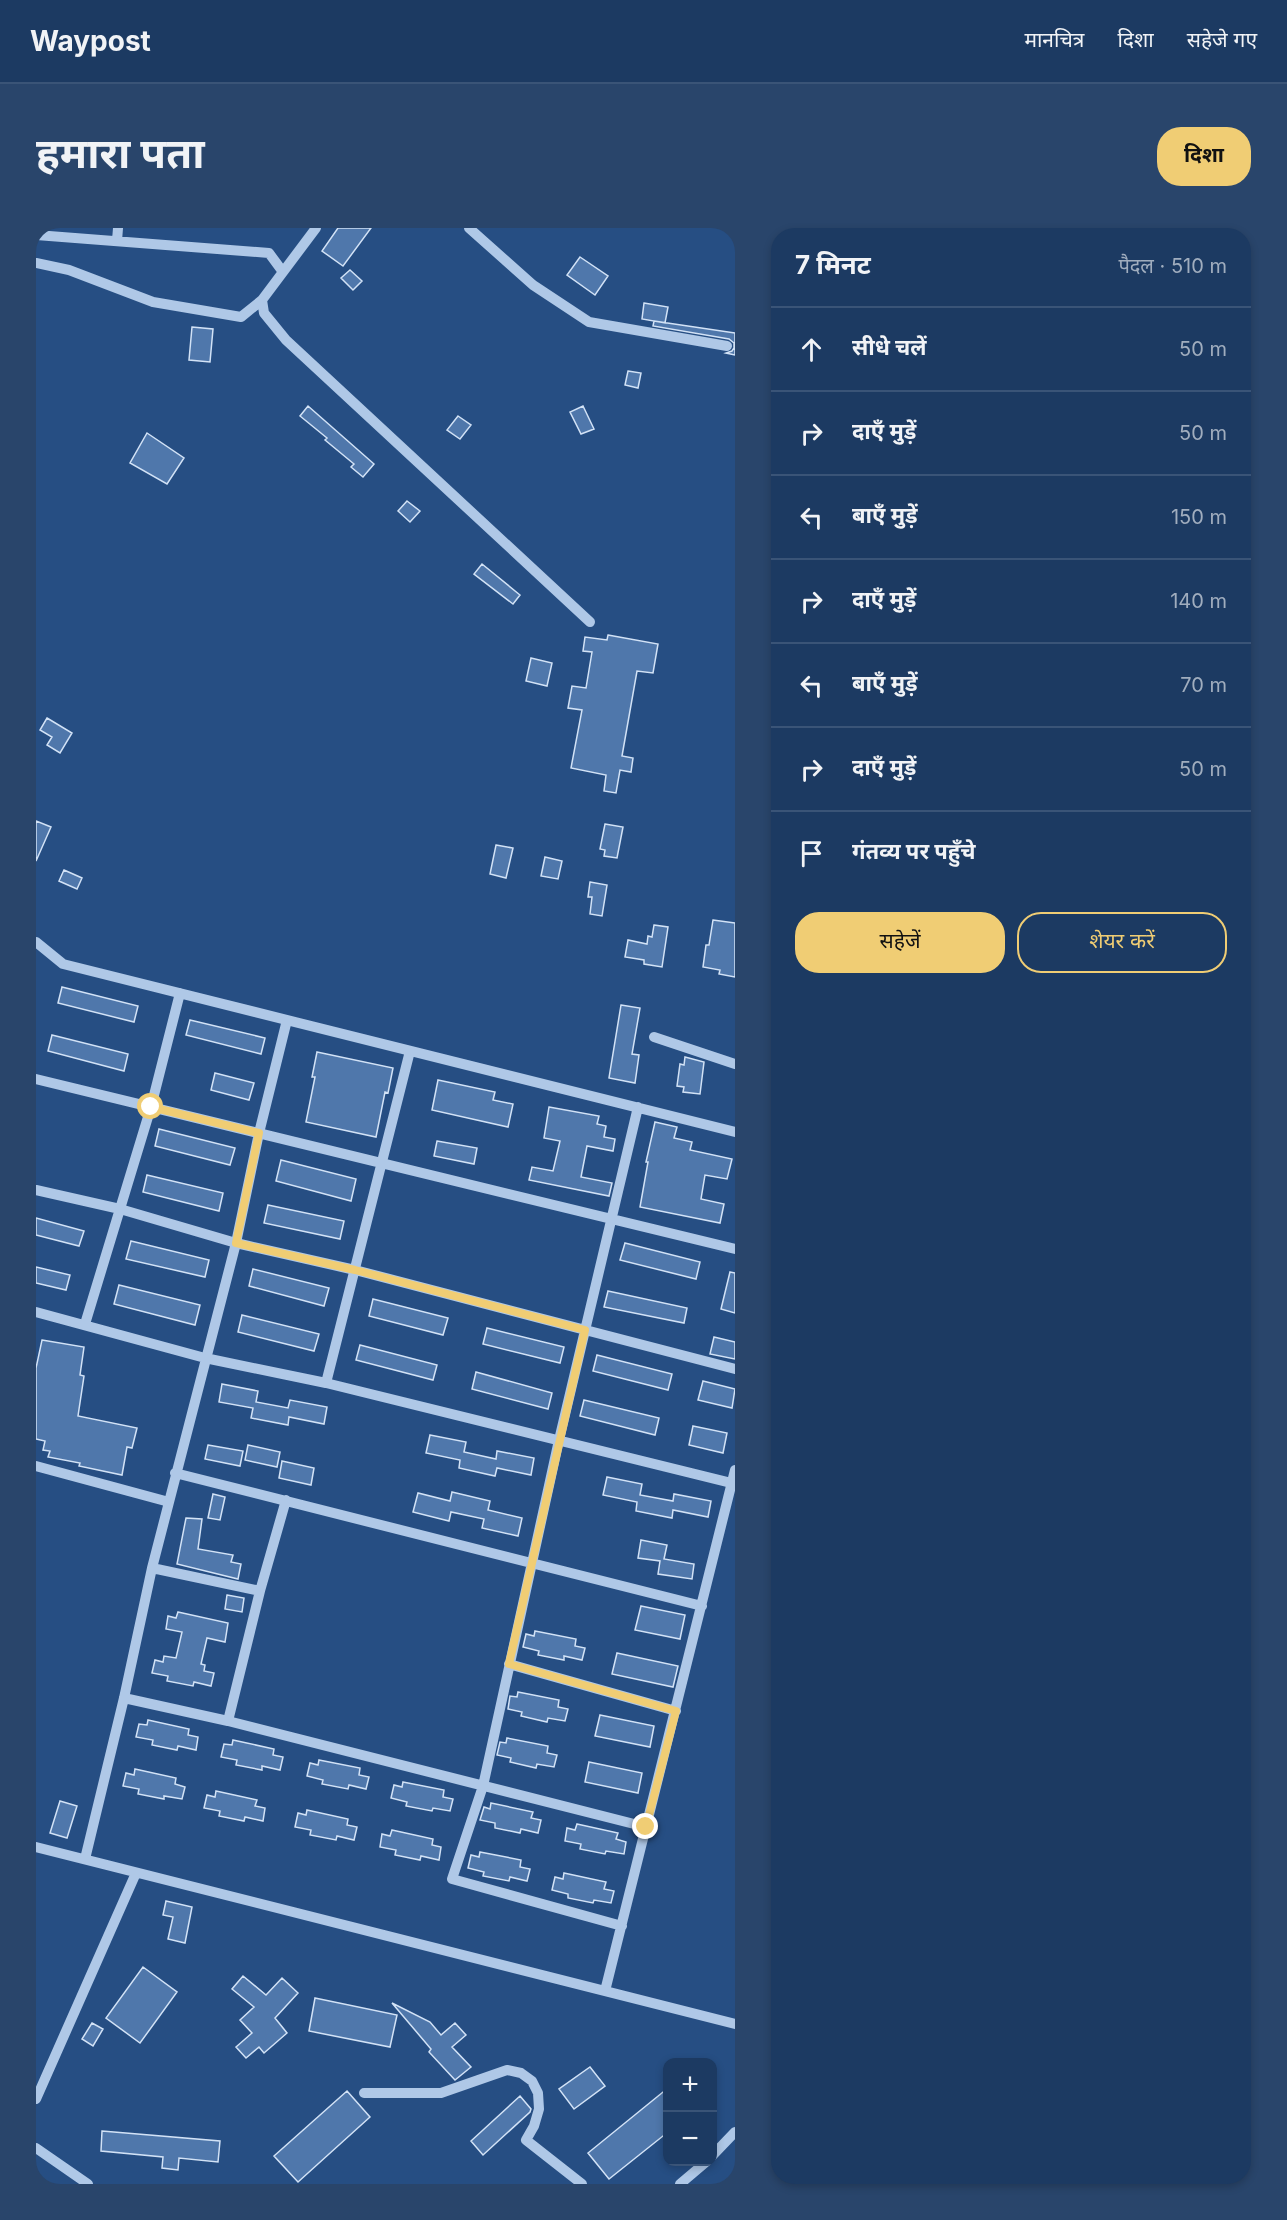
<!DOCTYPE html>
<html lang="hi">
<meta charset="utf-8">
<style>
body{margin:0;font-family:Inter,"Noto Sans Devanagari",sans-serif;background:#29456b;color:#f1f3f6}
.controls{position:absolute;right:18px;bottom:18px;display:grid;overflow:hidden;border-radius:12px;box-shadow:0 3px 9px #0003}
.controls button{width:54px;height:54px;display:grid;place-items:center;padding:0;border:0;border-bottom:2px solid #3a5477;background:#1c3a62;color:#f1f3f6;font:30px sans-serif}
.stop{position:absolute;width:18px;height:18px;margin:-14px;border:4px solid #f0cd74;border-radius:50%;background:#fff}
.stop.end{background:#f0cd74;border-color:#fff;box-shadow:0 2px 6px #0008}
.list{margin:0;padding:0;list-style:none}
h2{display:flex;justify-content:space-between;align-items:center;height:78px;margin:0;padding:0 24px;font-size:26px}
h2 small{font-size:20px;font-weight:400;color:#a0adbe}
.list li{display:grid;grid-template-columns:39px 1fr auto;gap:18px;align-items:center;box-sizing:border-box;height:84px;padding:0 24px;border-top:2px solid #3a5477}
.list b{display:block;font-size:22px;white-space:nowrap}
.list em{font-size:20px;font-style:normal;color:#a0adbe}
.actions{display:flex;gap:12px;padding:18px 24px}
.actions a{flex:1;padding:14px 0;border:2px solid #f0cd74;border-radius:24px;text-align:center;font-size:21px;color:#f0cd74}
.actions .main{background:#f0cd74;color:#111}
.icon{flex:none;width:33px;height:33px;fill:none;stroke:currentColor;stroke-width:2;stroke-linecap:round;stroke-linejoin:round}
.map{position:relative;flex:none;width:699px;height:1956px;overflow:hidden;border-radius:24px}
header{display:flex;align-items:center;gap:36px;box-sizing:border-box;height:84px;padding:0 30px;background:#1c3a62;border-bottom:2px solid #3a5477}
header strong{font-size:28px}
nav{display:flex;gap:33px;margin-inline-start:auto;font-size:21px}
.intro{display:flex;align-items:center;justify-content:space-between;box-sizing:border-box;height:144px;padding:0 36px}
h1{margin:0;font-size:42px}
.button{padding:15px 27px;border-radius:24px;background:#f0cd74;color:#111;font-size:21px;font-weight:700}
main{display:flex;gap:36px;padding:0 36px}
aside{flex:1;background:#1c3a62;border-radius:24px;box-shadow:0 3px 9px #0003}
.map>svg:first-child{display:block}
.building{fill:#4f77ab;stroke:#d2e2f6;stroke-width:1.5}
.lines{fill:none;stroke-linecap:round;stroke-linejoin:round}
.minor{stroke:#afc8e7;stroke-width:10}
.route{stroke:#f0cd74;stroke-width:8}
</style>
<header>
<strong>Waypost</strong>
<nav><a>मानचित्र</a><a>दिशा</a><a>सहेजे गए</a></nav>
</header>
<div class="intro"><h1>हमारा पता</h1><a class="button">दिशा</a></div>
<main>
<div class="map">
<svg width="699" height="1956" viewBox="0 0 699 1956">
<rect width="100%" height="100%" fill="#264e83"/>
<path class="building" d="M302,0h33l-28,38 -21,-15z
M544,29l28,19 -13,19 -28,-20z
M314,42l12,11 -9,9 -12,-12z
M608,75l24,4 -3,16 -23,-4z
M618,93l81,12v22l-9,-2 6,-2 2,-3v-5l-5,-4 -76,-13z
M156,99l21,2 -3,33 -21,-2z
M592,143l13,2 -3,15 -13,-3z
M272,178l66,58 -11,13 -12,-10 3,-3 -29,-24 2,-2 -27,-22z
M547,178l11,23 -13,5 -11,-22z
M422,188l13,9 -11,14 -13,-9z
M111,205l37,25 -17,26 -37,-21z
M371,273l13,10 -10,11 -12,-11z
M446,336l38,31 -7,9 -39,-30z
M572,407l50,9 -5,29 -16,-2 -15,85 11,2 -2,14 -11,-2 -4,23 -12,-2 2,-16 -35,-7 11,-58 -14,-2 4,-22 14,2 6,-36 -9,-1 2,-14 22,3z
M495,430l21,5 -5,23 -21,-5z
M11,490l25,15 -12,20 -13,-8 5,-8 -12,-7z
M0,593l15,6 -15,34z
M569,596l18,3 -6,31 -13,-2 1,-6 -5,-1z
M460,617l17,3 -7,30 -16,-4z
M509,629l17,4 -4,18 -17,-3z
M28,642l18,8 -5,11 -18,-8z
M554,654l17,3 -5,31 -12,-2 2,-17h-4z
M677,692l22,3v54l-16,-3 1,-4 -17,-3 3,-22h3z
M618,697l14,2 -6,40 -18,-3v-4l-19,-3 3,-17 19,4 1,-8 4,1z
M26,759l76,19 -4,16 -76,-19z
M585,777l19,3 -8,46 7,1 -4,28 -26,-5z
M154,792l75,18 -4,16 -75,-19z
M16,807l76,19 -4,17 -76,-20z
M281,824l76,16 -5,25 -3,-1 -9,45 -70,-15 9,-45h-3z
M649,829l19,5 -4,32 -17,-2 1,-5 -7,-1 3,-22 4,1z
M179,845l39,10 -5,17 -38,-10z
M402,852l57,12 -2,8 20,4 -5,23 -76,-17z
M513,879l50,9 -2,8 9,2 -2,11 11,2 -2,12 -26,-5 -6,31 31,6 -3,13 -80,-16 3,-13 21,4 7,-30 -16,-3z
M619,894l22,5 -3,11 18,4 -2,8 42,9 -5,20 -22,-4 -4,24 23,5 -4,19 -80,-16 8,-45h-2z
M123,901l76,19 -5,17 -75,-19z
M401,913l40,7 -3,16 -40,-8z
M245,932l75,19 -5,22 -75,-20z
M111,947l76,18 -4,18 -76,-19z
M232,977l76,16 -4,18 -76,-16z
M0,990l48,13 -5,15 -43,-11z
M95,1013l78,19 -4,17 -79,-18z
M589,1015l75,19 -4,17 -76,-19z
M0,1039l34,8 -4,15 -30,-7z
M217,1041l76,19 -5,18 -75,-20z
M694,1044l5,1v40l-14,-4z
M83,1057l81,20 -5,20 -81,-21z
M572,1063l79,17 -3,15 -80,-16z
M337,1071l75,19 -5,17 -74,-19z
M206,1087l77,19 -5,17 -76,-19z
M451,1100l77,19 -4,16 -77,-19z
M678,1109l21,5v17l-25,-5z
M6,1112l42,7 -4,28 4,1 -6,40 59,12 -5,20 -5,-1 -5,28 -43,-9 1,-3 -32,-6 2,-6 -7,-1 2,-9 -9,-2v-71z
M324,1117l77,20 -4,15 -77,-20z
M561,1127l75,19 -4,16 -75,-19z
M440,1144l76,21 -4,16 -76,-20z
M667,1153l32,8 -3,19 -34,-8z
M186,1156l36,7 -2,11 32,6 2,-8 37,7 -3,17 -35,-7 -1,8 -37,-7 2,-10 -34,-6z
M548,1172l75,18 -4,17 -75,-19z
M657,1198l34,7 -4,20 -34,-8z
M394,1207l36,7 -2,10 32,7 1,-8 37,7 -3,17 -34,-7 -2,8 -36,-8 1,-8 -34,-7z
M172,1217l35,6 -3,15 -35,-7z
M212,1217l32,7 -3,15 -32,-7z
M246,1233l32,7 -3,17 -32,-7z
M571,1249l35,7 -2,11 33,6 1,-7 37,7 -3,16 -35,-7 -1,8 -36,-7 1,-9 -34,-7z
M416,1264l38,9 -2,9 34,8 -4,18 -36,-8 2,-9 -33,-7 -2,9 -36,-9 5,-19 32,8z
M177,1266l12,3 -5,23 -12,-2z
M150,1290l16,1 -4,30 35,6 -2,7 10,2 -3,15 -61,-15z
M605,1312l26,5 -3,14 30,5 -2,15 -34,-5 2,-13 -22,-3z
M191,1367l17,3 -2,14 -17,-3z
M605,1378l44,9 -5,24 -45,-9z
M142,1384l50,11 -3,19 -18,-4 -6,26 4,1 -1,6 10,2 -3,13 -17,-4 -1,4 -26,-5 1,-5 -16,-3 3,-13 8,2 1,-6 12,2 6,-26 -16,-3 2,-13 8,2z
M499,1403l41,8 -1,7 10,2 -3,12 -18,-4v4l-26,-5 1,-4 -16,-4 3,-13 8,2z
M581,1425l61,13 -5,21 -61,-13z
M482,1464l41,8 -1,7 10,2 -3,12 -17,-3 -1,4 -26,-6 1,-4 -14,-3 2,-13 7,1z
M564,1487l54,11 -4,21 -55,-11z
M112,1492l41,9 -1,6 10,2 -2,13 -18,-4 -1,4 -25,-5 1,-5 -17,-3 3,-13 8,1z
M471,1510l41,8 -1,7 10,2 -3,12 -17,-3 -1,4 -26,-6 1,-4 -14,-3 3,-13 6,1z
M197,1512l41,9 -1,6 10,2 -3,13 -18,-4v4l-26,-5 1,-5 -16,-3 3,-13 8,1z
M283,1532l41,8 -1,7 10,2 -3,12 -17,-4 -1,4 -26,-5 1,-4 -16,-4 3,-13 8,2z
M553,1534l53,11 -4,20 -53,-11z
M99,1541l41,9 -1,6 10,3 -3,12 -18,-3v3l-26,-5 1,-5 -16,-3 3,-13 8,2z
M367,1554l41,8 -1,7 10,2 -3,12 -17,-3 -1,3 -26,-5 1,-4 -16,-4 3,-13 8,2z
M180,1563l41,9 -2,6 10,2 -2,13 -18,-4 -1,4 -25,-5 1,-5 -16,-3 3,-13 8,2z
M24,1573l17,5 -10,32 -17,-5z
M455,1575l42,9 -2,6 10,2 -3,13 -17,-4 -1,4 -25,-5v-5l-15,-3 4,-13 6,2z
M271,1582l41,9 -1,6 10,2 -3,13 -17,-4 -1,4 -26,-5 1,-5 -16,-3 3,-14 8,2z
M541,1596l41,9 -2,6 10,3 -2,12 -18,-3 -1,3 -25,-5 1,-5 -16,-3 2,-13 8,2z
M356,1602l41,9 -1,6 9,2 -2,13 -18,-4 -1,4 -25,-5 1,-5 -16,-3 2,-13 8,2z
M444,1624l41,8 -1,7 10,2 -3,12 -17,-4 -1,4 -26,-5 1,-4 -16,-4 3,-13 8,2z
M528,1645l42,9 -2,7 10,2 -3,12 -17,-3 -1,3 -25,-5v-4l-16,-4 3,-13 8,2z
M130,1673l26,6 -7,36 -17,-4 5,-22 -10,-2z
M107,1739l34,25 -37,51 -34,-25z
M207,1748l23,19 16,-17 16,15 -23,25 12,15 -23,20 -5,-6 -13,11 -10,-11 16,-14 -12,-13 14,-13 -22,-18z
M279,1770l82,17 -7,32 -81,-16z
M356,1775l38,19 11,13 14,-12 11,12 -14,12 19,20 -16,13 -26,-28 2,-3z
M56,1795l11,6 -10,17 -11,-7z
M554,1839l15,19 -31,23 -15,-20z
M632,1860v44l-59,47 -21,-26z
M311,1863l23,26 -72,65 -24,-26z
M484,1868l11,13 -1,3 -47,43 -12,-14z
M66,1903l118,10 -2,21 -39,-4 -1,12 -16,-2 1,-11 -62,-6z"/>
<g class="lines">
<path class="minor" d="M433,0l64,57 56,37 138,24
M0,7l233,18 14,19
M81,13l1,-13
M0,35l33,7 84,32 88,15 21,-17 54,-72
M226,72l2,13 22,27 304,282
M0,714l27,22 672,168
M618,809l81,27
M0,851l699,170
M0,962l84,19 116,34 119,27 380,99
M0,1084l169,46 121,25 409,101
M49,1096l66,-217 29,-114
M290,1155l84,-332
M0,1238l133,36
M139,1245l527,133
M116,1340l108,23
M473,1436l167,47
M88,1470l104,23 418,106
M192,1493l32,-130 26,-91
M0,1619l699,177
M49,1631l39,-161 28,-130 84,-325 23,-110 28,-113
M586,1698l-170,-47 31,-93 76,-346 79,-333
M569,1763l130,-521
M328,1865h77l66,-23 14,3 11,8 6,12 1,16 -5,17 -8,14 56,44
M0,1871l100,-226
M0,1920l52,36
M676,1928l23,-24
M644,1956l26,-22"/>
</g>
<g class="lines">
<path class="route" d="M115,879l108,26 -23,110 119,27 230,60 -76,334 167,47 -30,116"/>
</g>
</svg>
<div class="controls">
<button>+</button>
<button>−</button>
</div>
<div class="stop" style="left:115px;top:879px"></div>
<div class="stop end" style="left:610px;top:1599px"></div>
</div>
<aside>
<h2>7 मिनट<small>पैदल · 510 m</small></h2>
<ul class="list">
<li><svg class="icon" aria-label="ahead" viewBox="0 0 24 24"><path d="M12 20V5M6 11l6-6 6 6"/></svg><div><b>सीधे चलें</b></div><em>50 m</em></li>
<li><svg class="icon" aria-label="right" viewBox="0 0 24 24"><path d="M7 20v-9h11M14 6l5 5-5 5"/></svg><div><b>दाएँ मुड़ें</b></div><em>50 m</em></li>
<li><svg class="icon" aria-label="left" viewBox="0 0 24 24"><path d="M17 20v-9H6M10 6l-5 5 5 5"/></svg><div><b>बाएँ मुड़ें</b></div><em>150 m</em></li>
<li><svg class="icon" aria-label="right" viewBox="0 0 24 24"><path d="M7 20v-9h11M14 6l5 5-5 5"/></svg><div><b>दाएँ मुड़ें</b></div><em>140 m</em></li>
<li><svg class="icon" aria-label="left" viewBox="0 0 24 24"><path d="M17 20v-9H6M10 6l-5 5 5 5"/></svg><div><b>बाएँ मुड़ें</b></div><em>70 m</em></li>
<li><svg class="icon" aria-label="right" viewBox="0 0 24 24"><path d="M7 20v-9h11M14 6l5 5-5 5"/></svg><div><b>दाएँ मुड़ें</b></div><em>50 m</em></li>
<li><svg class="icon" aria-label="arrive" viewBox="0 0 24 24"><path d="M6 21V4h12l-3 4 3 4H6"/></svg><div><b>गंतव्य पर पहुँचे</b></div></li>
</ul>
<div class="actions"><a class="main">सहेजें</a><a>शेयर करें</a></div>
</aside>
</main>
